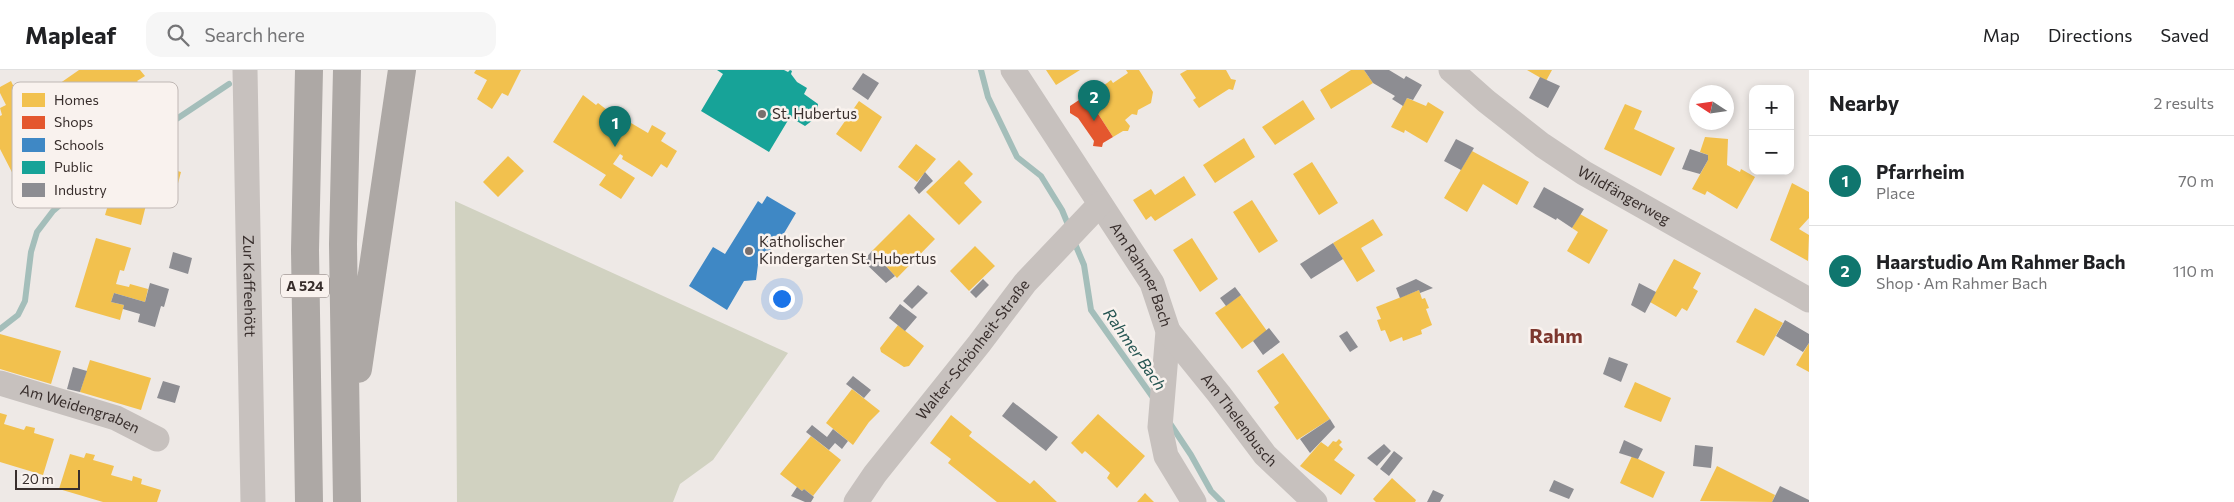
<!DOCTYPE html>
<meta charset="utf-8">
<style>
body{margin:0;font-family:Commissioner,sans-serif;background:#f6f6f6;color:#202124}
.controls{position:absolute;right:15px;top:15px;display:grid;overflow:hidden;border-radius:10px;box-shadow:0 2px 8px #0003}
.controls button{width:45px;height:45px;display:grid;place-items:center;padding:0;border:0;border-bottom:1px solid #e0e0e0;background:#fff;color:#202124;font:25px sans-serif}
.compass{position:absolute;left:1689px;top:15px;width:45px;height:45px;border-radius:50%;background:#fff;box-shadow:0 2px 8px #0003;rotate:282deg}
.scale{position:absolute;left:15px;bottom:12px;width:65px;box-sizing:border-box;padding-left:5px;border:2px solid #382e2c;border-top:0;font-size:14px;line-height:18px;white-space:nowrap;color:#382e2c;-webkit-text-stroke:4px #f9f2ee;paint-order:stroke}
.you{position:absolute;left:781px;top:228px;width:18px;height:18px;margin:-12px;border:4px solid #fff;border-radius:50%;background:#1a73e8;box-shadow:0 0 0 8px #1a73e833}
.badge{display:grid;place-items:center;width:32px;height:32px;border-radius:50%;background:#0f766e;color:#fff;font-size:16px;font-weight:700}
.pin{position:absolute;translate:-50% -41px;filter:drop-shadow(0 1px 2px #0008)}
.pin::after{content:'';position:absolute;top:26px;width:18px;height:15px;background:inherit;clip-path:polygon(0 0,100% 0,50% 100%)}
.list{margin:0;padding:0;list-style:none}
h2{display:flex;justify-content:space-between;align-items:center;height:65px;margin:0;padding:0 20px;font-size:21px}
h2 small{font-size:16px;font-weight:400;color:#757577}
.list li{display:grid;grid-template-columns:32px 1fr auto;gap:15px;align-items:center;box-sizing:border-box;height:90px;padding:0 20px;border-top:1px solid #e0e0e0}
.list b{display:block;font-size:19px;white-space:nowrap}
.list p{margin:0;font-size:16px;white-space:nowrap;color:#757577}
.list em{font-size:16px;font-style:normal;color:#757577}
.icon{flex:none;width:28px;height:28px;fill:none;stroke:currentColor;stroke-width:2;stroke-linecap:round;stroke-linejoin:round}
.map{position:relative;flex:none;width:1809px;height:432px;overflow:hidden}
header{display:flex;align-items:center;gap:30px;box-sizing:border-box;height:70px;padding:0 25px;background:#fff;border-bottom:1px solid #e0e0e0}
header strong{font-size:24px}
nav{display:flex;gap:28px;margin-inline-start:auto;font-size:18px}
.search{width:350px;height:45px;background:#f6f6f6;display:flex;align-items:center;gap:12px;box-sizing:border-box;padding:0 18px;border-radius:15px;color:#757577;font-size:19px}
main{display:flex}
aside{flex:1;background:#fff}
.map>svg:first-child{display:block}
.green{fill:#d1d2c1}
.homes{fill:#f2c14e}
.shops{fill:#e4572e}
.schools{fill:#3f88c5}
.public{fill:#17a398}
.industry{fill:#8d8d92}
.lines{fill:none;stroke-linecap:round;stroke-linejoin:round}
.stream{stroke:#a4beba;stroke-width:6}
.minor{stroke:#c7c1be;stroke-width:25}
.highway{stroke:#ada8a5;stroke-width:28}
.poi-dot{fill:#786f6d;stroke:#f9f2ee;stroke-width:2}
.labels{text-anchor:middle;stroke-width:5;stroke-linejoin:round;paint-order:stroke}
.shield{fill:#f9f2ee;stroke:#726966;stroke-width:1}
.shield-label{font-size:14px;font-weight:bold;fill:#382e2c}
.poi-label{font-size:15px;fill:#382e2c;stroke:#f9f2ee;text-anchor:start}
.street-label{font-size:15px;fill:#382e2c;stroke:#f9f2ee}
.water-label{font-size:16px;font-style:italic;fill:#265552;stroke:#f9f2ee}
.district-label{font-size:20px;font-weight:bold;fill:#7d372e;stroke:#f9f2ee}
.key{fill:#f9f2ee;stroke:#bfb7b4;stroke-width:1}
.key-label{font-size:14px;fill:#382e2c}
</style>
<header>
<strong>Mapleaf</strong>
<div class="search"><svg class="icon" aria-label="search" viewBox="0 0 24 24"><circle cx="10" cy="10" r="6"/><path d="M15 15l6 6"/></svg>Search here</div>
<nav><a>Map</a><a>Directions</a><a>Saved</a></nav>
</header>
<main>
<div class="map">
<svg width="1809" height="432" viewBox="0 0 1809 432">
<rect width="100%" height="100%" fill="#eee9e6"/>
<path class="green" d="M455,131l333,152 -75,107 -33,24 -7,18h-216z"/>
<path class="homes" d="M79,0h61l5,6 -8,5 2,2 -16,11 -2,-2 -15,10 2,2 -40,25 -25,-34z
M476,0h45l-13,26 -6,-3 -10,16 -15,-10 10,-19 -13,-7z
M1046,0h34l-24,15z
M1126,0h13l14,22 -2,11 -13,7 -1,5 -5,-1 -7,6 5,6 -2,5h-5l-10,6 -20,-31 8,-5 -2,-3 8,-5 -4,-7 8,-6 2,3 15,-10z
M1187,0h39l5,9 5,1 -3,10 -4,-1 -30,19 -6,-8 3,-2 -16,-24z
M1351,0h13l9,13 -42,26 -11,-19z
M1527,0h25l-6,11z
M11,11l8,17 3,-2 3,8 -9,5 30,58 -29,15 -17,-33v-33l2,-1 -2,-7 6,-3 -6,-12v-6z
M583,25l13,10 2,-2 13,10 2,-3 1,3 34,20 4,-8 14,8 -5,8 16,10 -10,17 -6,-4 -9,13 -30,-18 1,-3 -3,-2 -7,10 22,14 -14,21 -22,-14 7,-10 -53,-33z
M1407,28l19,8 2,-4 16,10 -17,31 -22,-13 -1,3 -13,-6z
M1303,30l12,19 -40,26 -13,-18z
M859,31l23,16 -21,35 -25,-18z
M1625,34l17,7 -8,18 41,19 -14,28 -57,-27z
M1705,67l23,2 -1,26 13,7 1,-3 14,8 -18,32 -30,-18 -2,4 -13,-6 16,-29v-5l-8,-3z
M1244,68l11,19 -40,26 -12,-18z
M916,74l20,15 -19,23 -19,-15z
M1472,81l57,31 -12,23 -34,-21 -16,28 -23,-14z
M508,86l16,15 -26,26 -15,-15z
M959,90l14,14 -9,9 18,19 -23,23 -33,-33z
M146,92l35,10 -5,19 -12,-3 -6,20 -12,-3 -5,20 -36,-10 6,-20 12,3 6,-20 12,3z
M1312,92l26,41 -19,12 -26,-41z
M1184,106l12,19 -41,26 -4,-5 -5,4 -13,-20 18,-11 4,6z
M1792,113l17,9v26l-10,11 10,6 -1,26 -38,-21z
M1252,130l26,41 -19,12 -26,-41z
M909,144l26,25 -38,39 -25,-27z
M1580,144l28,16 -19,34 -22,-13 11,-19 -6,-4z
M1373,149l10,16 -22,13 14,23 -18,11 -24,-39z
M96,168l35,10 -7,23 -4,-1 -4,14 13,3 1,-3 18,5 -3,13 -31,-9 -3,9 13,3 -4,15 -45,-13z
M1192,168l26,41 -18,13 -27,-42z
M975,176l20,20 -26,25 -19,-20z
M1674,189l27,14 -8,15 5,3 -11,20 -5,-3 -6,9 -26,-15z
M1419,220l3,9 3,-1 4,10 -3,1 6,16 -11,5 1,4 -19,7 -1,-4 -12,5 -5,-12 -4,1 -4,-11 4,-1 -5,-12z
M1241,225l26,36 -25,18 -27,-36z
M1755,238l28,15 -19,33 -28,-14z
M898,255l26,21 -15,20 -5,1 -23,-15 -1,-4z
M0,264l61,17 -10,33 -51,-15z
M1809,273v29l-13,-7z
M1283,283l47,66 -33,21 -23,-33 5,-4 -22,-32z
M90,290l61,18 -10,32 -61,-18z
M1635,312l36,16 -10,24 -37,-15z
M852,319l28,22 -11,11 -16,23 -27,-22z
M0,343l7,2 -3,9 20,6 2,-4 9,2 -1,5 20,6 -11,36 -43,-13z
M1098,344l47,42 -28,32 -10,-10 3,-5 -25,-22 -3,3 -11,-11z
M951,345l21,17 -3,4 61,48 4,-4 23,22h-60l-49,-39 3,-4 -21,-16z
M811,366l30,24 -28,36 -9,-7 -2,2 -22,-17z
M1339,369l3,3 -3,3 4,4 -9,11 21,15 -14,20 -41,-29 21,-24 7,5 5,-6 3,1z
M86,383l9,2 -2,5 21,6 -3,9 21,6 1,-5 9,3 -1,5 20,6 -4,12h-54l-44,-13 11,-35 14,4z
M1632,386l33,16 -12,26 -33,-15z
M1717,396l58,29 -3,7 -72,-1z
M1392,408l24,22 -1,2h-39l-3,-3z
M1145,423l9,9h-17z"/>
<path class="shops" d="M1079,30l6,1 4,7 4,-2 20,31 -10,6 -1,4 -9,-1 1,-5 -16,-23 -8,-5v-7z"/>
<path class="schools" d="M767,126l29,17 -13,22 -10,1 -3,21h-11l-3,23 -12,1 -17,29 -38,-24 24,-39 12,7 33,-53 4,3z"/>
<path class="public" d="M717,0h67l4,2 2,-2 2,1 -1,3 6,8 10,6 -3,6 14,10 -1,13 -12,9 -15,-9 -21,35 -68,-41 22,-37z"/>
<path class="industry" d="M1364,0h25l15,9 2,-3 16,9 -9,15 -6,-2 -4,8 -11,-7 3,-3 -22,-13z
M863,3l16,10 -11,17 -16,-11z
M1540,7l20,9 -12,22 -19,-10z
M1456,69l18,9 -13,22 -17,-9z
M1690,79l18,6v5l-8,14 -18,-5z
M925,102l8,9 -14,13 -5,-6z
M1544,117l40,22 -12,19 -15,-10 -1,2 -23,-13z
M1333,173l10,16 -32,20 -11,-15z
M872,181l23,25 -9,7 -23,-22z
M173,182l19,6 -4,16 -19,-6z
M983,209l6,6 -13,13 -6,-6z
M1416,209l17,9 -13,5 -1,-3 -19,8 -4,-10z
M150,213l19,6 -5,18 -3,-1 -6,21 -17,-5 2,-8 -17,-5 1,-4 -13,-3 3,-9 31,9z
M1639,213l17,9 -11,21 -14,-8z
M918,215l10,8 -16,16 -9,-8z
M1235,217l6,8 -15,11 -6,-8z
M900,234l17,13 -12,14 -16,-13z
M1785,250l24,14v9l-6,9 -27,-16z
M1269,258l11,14 -17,13 -10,-14z
M1347,261l11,16 -8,5 -11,-16z
M1609,287l19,7 -7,18 -18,-8z
M73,297l14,4 -7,21 -13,-3z
M853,306l18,14 -7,8 -18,-14z
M163,311l17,5 -5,17 -18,-5z
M1013,332l45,35 -12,14 -44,-35z
M1330,349l5,8 -25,26 -10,-14z
M812,355l15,12 6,-8 15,12 -6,8 -7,-6 -6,7 -23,-18z
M1624,370l19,9 -5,10 -19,-6z
M1384,374l7,7 -14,15 -10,-8z
M1695,375l18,2 -2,21 -18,-2z
M1394,381l9,7 -14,18 -9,-7z
M1554,410l20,9 -5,10 -20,-8z
M1780,416l29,14v2h-37z
M797,417l5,4 2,-2 10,8 -3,5h-6l-14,-6z
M1433,420l11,5 -4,7h-13z"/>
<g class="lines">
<path class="stream" d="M981,0l7,27 29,60 24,19 21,34 7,17
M1073,169l11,26 7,45 63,89
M0,259l18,-14 7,-14 6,-49 6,-20 16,-21 50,-43 126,-84
M1169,352l22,33 20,36 11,11"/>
<g class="minor">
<path id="s1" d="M245,0l8,432"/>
<path id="s2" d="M1013,0l139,213 16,48 -8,96 6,29 28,46"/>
<path id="s3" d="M1451,0l35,31 56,44 42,28 225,127"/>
<path id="s4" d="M1168,261l51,63 46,61 50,47"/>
<path id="s5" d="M0,313l116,35 41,21"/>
<path id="s6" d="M856,432l19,-28 104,-130 46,-61 75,-79"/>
</g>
<path class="highway" d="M309,0l-4,180 4,252
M347,0l-4,174 4,258
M358,299l44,-299"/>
</g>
<g class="poi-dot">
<circle cx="762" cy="44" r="5"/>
<circle cx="749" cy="181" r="5"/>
</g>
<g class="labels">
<rect class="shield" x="281" y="204.5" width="48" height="23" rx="4"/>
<g class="shield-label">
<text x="305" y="221">A 524</text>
</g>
<g class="poi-label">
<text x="772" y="49">St. Hubertus</text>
<text x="759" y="177">Katholischer<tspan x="759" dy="17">Kindergarten St. Hubertus</tspan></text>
</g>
<g class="street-label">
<text dy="5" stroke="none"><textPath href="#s3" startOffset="214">Wildfängerweg</textPath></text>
<text dy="5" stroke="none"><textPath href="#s2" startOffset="242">Am Rahmer Bach</textPath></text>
<text dy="5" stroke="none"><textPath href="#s1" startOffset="216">Zur Kaffeehött</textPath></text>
<text dy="5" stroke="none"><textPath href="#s6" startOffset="192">Walter-Schönheit-Straße</textPath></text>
<text dy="5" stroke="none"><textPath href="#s5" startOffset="84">Am Weidengraben</textPath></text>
<text dy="5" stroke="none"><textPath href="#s4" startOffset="114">Am Thelenbusch</textPath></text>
</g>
<g class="water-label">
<text transform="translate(1135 279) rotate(55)" y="6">Rahmer Bach</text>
</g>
<g class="district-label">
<text x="1556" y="273">Rahm</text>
</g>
</g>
<rect x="12" y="12" width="166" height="126" rx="8" class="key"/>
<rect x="22" y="23" width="23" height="14" fill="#f2c14e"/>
<rect x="22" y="46" width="23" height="13" fill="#e4572e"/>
<rect x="22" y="68" width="23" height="14" fill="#3f88c5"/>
<rect x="22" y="91" width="23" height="13" fill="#17a398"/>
<rect x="22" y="113" width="23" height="14" fill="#8d8d92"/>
<g class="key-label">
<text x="54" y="35">Homes</text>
<text x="54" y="57">Shops</text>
<text x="54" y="80">Schools</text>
<text x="54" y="102">Public</text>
<text x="54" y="125">Industry</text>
</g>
</svg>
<div class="controls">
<button>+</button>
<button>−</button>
</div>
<svg class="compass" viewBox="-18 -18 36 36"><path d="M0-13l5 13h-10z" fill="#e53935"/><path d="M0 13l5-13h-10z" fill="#757577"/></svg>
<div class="scale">20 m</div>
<div class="you"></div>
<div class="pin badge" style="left:615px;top:77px">1</div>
<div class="pin badge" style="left:1094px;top:51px">2</div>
</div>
<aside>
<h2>Nearby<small>2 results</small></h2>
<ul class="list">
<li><span class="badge">1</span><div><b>Pfarrheim</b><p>Place</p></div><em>70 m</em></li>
<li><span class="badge">2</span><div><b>Haarstudio Am Rahmer Bach</b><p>Shop · Am Rahmer Bach</p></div><em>110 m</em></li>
</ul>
</aside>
</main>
